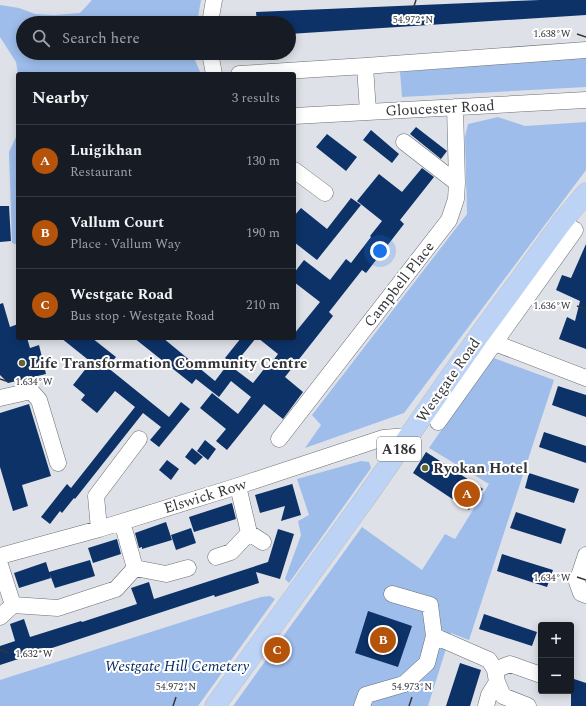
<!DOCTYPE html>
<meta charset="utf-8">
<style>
body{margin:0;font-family:Spectral,serif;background:#20242c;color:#f1f3f6}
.controls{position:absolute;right:12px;bottom:12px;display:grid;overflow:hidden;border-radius:4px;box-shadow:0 2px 10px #0003}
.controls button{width:36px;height:36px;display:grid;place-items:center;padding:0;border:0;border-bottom:1px solid #363941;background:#171b24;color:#f1f3f6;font:20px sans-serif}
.you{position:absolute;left:380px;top:251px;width:14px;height:14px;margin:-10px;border:3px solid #fff;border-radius:50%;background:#1a73e8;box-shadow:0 0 0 6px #1a73e833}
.badge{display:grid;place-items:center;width:26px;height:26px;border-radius:50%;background:#b45309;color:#fff;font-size:13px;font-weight:700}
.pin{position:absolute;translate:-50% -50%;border:2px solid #fff;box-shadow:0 1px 4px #0006}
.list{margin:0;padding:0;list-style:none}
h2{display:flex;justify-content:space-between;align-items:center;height:52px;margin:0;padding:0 16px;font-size:17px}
h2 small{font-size:13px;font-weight:400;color:#9ea1a6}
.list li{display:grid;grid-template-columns:26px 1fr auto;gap:12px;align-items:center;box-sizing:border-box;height:72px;padding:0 16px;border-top:1px solid #363941}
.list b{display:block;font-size:15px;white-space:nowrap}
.list p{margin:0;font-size:13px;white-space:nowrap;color:#9ea1a6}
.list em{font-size:13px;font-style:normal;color:#9ea1a6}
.icon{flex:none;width:22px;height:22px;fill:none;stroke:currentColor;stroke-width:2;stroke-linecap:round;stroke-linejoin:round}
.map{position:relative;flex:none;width:586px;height:706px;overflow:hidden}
.search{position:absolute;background:#171b24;box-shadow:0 2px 10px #0003;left:16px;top:16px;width:280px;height:44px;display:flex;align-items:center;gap:10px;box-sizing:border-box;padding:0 14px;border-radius:22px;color:#9ea1a6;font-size:15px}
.panel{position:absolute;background:#171b24;box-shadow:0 2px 10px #0003;left:16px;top:72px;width:280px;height:268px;border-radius:4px}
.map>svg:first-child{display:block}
.green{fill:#9ebdeb}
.building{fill:#0d3268}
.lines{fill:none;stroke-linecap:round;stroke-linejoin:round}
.minor-casing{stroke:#6a6e73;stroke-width:17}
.major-casing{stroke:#bebebf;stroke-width:21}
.minor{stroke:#fff;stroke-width:16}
.major{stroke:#bcd3f5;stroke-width:20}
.ticks{fill:none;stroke:#343538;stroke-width:1.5}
.poi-dot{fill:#636330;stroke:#fff;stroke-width:1.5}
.labels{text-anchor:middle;stroke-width:4;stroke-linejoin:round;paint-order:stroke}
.shield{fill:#fff;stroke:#717274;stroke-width:1}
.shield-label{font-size:14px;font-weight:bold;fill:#343538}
.street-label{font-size:15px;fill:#343538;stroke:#fff}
.poi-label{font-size:15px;font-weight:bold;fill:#343538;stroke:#fff;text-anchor:start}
.park-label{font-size:15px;font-style:italic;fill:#032960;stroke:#fff}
.ticks-label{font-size:10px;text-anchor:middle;fill:#343538;stroke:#fff;stroke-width:4;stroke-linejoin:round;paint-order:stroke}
</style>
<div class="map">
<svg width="586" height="706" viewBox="0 0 586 706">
<rect width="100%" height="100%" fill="#dee2e8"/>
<path class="green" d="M92,0h109l-4,23h-174v30h171v5l7,16h-183l-2,-12 -16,-25v-32l19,3 16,6 19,1 26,-2z
M586,57v30l-184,10 -2,-25z
M498,117l27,9 61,-4v48l-182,243 -99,35 16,-23 -9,-10 155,-201 -2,-77 3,-13z
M18,121v124l-6,-2 -3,-91 7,-15z
M491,357l63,23 -85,260 -18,-7 -23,73h-195l129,-179 60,43 23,-36 10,5 34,-55 -60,-36z
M361,461l8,1 2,6 -82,115 -4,-4 16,-44 -3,-14 11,-6 -12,-36z
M270,596l5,3 -77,107h-198v-26l261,-83z"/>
<path class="building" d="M540,0h46v15l-297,19v-11h-32l-1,-11z
M416,127l31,24 -6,8 -31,-25z
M371,130l28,24 -7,9 -29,-23z
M327,134l30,23 -11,14 -30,-24z
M422,168l12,9 -34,43 4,4 -38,49 -4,-3 -33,42 4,4 -48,61 18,15 -20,27 -19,-15 -37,46 -11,-9 10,-12 -26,-21 12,-15 26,21 13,-17 -20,-16 -12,16 -23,-18 -4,5 -58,-46h29l52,43 13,-17 25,19 11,-14 2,1 12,-16 -20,-16h36v-4l26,-32 -26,-20v-9l10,-13 26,20 16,-21 5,4 20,-26 -1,-1 12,-15 -25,-20 22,-27 23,18z
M351,198l10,7 -44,55 -23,-18v-26l7,-8 26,21z
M0,206h9l2,35 -11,1z
M586,244v105l-27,-10 8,-22 8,4 5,-20 -24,-11 6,-15 9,3z
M3,303l7,24 8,-3v14h9l3,10 9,-3 7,29 -38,9 -8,-8v-71z
M61,338h31l24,19 -9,10 62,50 12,-15 9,7 -31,38 -9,-7 11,-13 -18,-14 -68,86 -1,-1 -12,15 -2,-2 -10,13 -9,-7 26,-33 4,4 64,-81 -20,-16 -18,22 -16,-13 4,-5 -12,-10 18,-23z
M241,338h15l-22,27 -9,-7z
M558,386l28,9v22l-34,-12z
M29,404l22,72 -29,9 6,21 -15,5 -13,-44v-54z
M544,432l42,14v17l-47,-16z
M205,440l11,9 -8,11 -11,-9z
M192,448l11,9 -8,8 -10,-8z
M426,452l57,37 -14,21 -56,-37z
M167,460l12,9 -8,11 -12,-10z
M529,473l50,16 -5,14 -49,-15z
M292,483l9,32 -20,6 4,-15 -25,7 -5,-18 37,-11z
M232,503l4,16 -42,13 -5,-15z
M516,512l50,17 -5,15 -51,-16z
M166,522l6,18 -30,9v-2l-3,1 -4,-15z
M191,528l5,15 -20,7 -5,-15z
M278,529l16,5 -14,45 -24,-7 3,11 -44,14 -1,-2 -214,70v-19l15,-5 -5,-17 14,-5 6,18 51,-16 1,1 55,-18 -6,-16 18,-6 5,17 114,-37z
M117,539l4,15 -28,9 -5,-15z
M502,554l51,16 -6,17 -50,-16z
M90,560l5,16 -40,12 -6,-16z
M46,562l5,16 -32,10 -5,-15z
M368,611l44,15 -14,41 -43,-14z
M484,614l53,18 -5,14 -53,-17z
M460,663l21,7 -11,36h-24z
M571,678l15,5v23h-15z"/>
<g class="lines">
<defs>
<path id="minor" d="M210,23l4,-23
M210,53l4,21
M365,66l3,46
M239,74l126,-8 221,-16
M294,116l292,-16
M404,142l53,41
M294,170l31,23
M495,343l91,35
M0,398l31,-7 8,9 19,63
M438,422l135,-189 2,-3 -13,-8
M279,439l170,-219 7,-21 1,-16 -2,-76
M99,529l-3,-33 43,-57
M249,533l14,9
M586,555l-9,27 4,11 5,2
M0,556l99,-27 139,-43 145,-48 25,-2
M216,557l15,-5 18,-19 -11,-47
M0,565l13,40 -13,12
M135,568l31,6 22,-6
M392,594l38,11 4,31 55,24 6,10 2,12 6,14 25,10
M13,605l45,3 58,-19 19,-21 -13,-46
M495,670l15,-6 31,11
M362,706l4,-11 38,-11 23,-21 7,-27
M486,706l3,-11 8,-13"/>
<path id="major" d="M215,706l152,-210 111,-159 84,-115 24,-29"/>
</defs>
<use href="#minor" class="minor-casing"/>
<use href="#major" class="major-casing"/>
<use href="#minor" class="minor"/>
<use href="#major" class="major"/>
</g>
<path class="ticks" d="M413,9l3,-9M577,34l9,3M577,306l9,3M0,379l9,3M577,577l9,3M0,650l9,3M173,706l3,-9M409,706l3,-9"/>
<g class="poi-dot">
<circle cx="22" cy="363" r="4"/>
<circle cx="425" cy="468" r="4"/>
</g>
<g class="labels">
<rect class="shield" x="377" y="437" width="44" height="24" rx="3"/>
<g class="shield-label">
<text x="399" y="454">A186</text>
</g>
<g class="street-label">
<text transform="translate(440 108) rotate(-3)" y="5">Gloucester Road</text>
<text transform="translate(399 284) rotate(-52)" y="5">Campbell Place</text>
<text transform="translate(448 380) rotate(-55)" y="5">Westgate Road</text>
<text transform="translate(205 496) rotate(-17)" y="5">Elswick Row</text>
</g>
<g class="poi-label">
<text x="30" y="368">Life Transformation Community Centre</text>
<text x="433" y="473">Ryokan Hotel</text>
</g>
<g class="park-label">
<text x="177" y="671">Westgate Hill Cemetery</text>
</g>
</g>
<g class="ticks-label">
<text x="413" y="23">54.972°N</text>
<text x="552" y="37">1.638°W</text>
<text x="552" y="309">1.636°W</text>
<text x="34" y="385">1.634°W</text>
<text x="552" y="581">1.634°W</text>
<text x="34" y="657">1.632°W</text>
<text x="176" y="690">54.972°N</text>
<text x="412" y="690">54.973°N</text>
</g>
</svg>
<div class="controls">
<button>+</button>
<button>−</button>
</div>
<div class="you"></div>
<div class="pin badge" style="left:467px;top:494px">A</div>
<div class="pin badge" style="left:383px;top:640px">B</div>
<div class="pin badge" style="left:277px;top:650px">C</div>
<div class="search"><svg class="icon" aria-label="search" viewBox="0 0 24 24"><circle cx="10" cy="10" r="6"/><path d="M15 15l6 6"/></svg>Search here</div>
<section class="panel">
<h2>Nearby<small>3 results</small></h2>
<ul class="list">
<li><span class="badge">A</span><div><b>Luigikhan</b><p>Restaurant</p></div><em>130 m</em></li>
<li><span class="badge">B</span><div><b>Vallum Court</b><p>Place · Vallum Way</p></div><em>190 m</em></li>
<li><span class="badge">C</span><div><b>Westgate Road</b><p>Bus stop · Westgate Road</p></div><em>210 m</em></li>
</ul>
</section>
</div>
